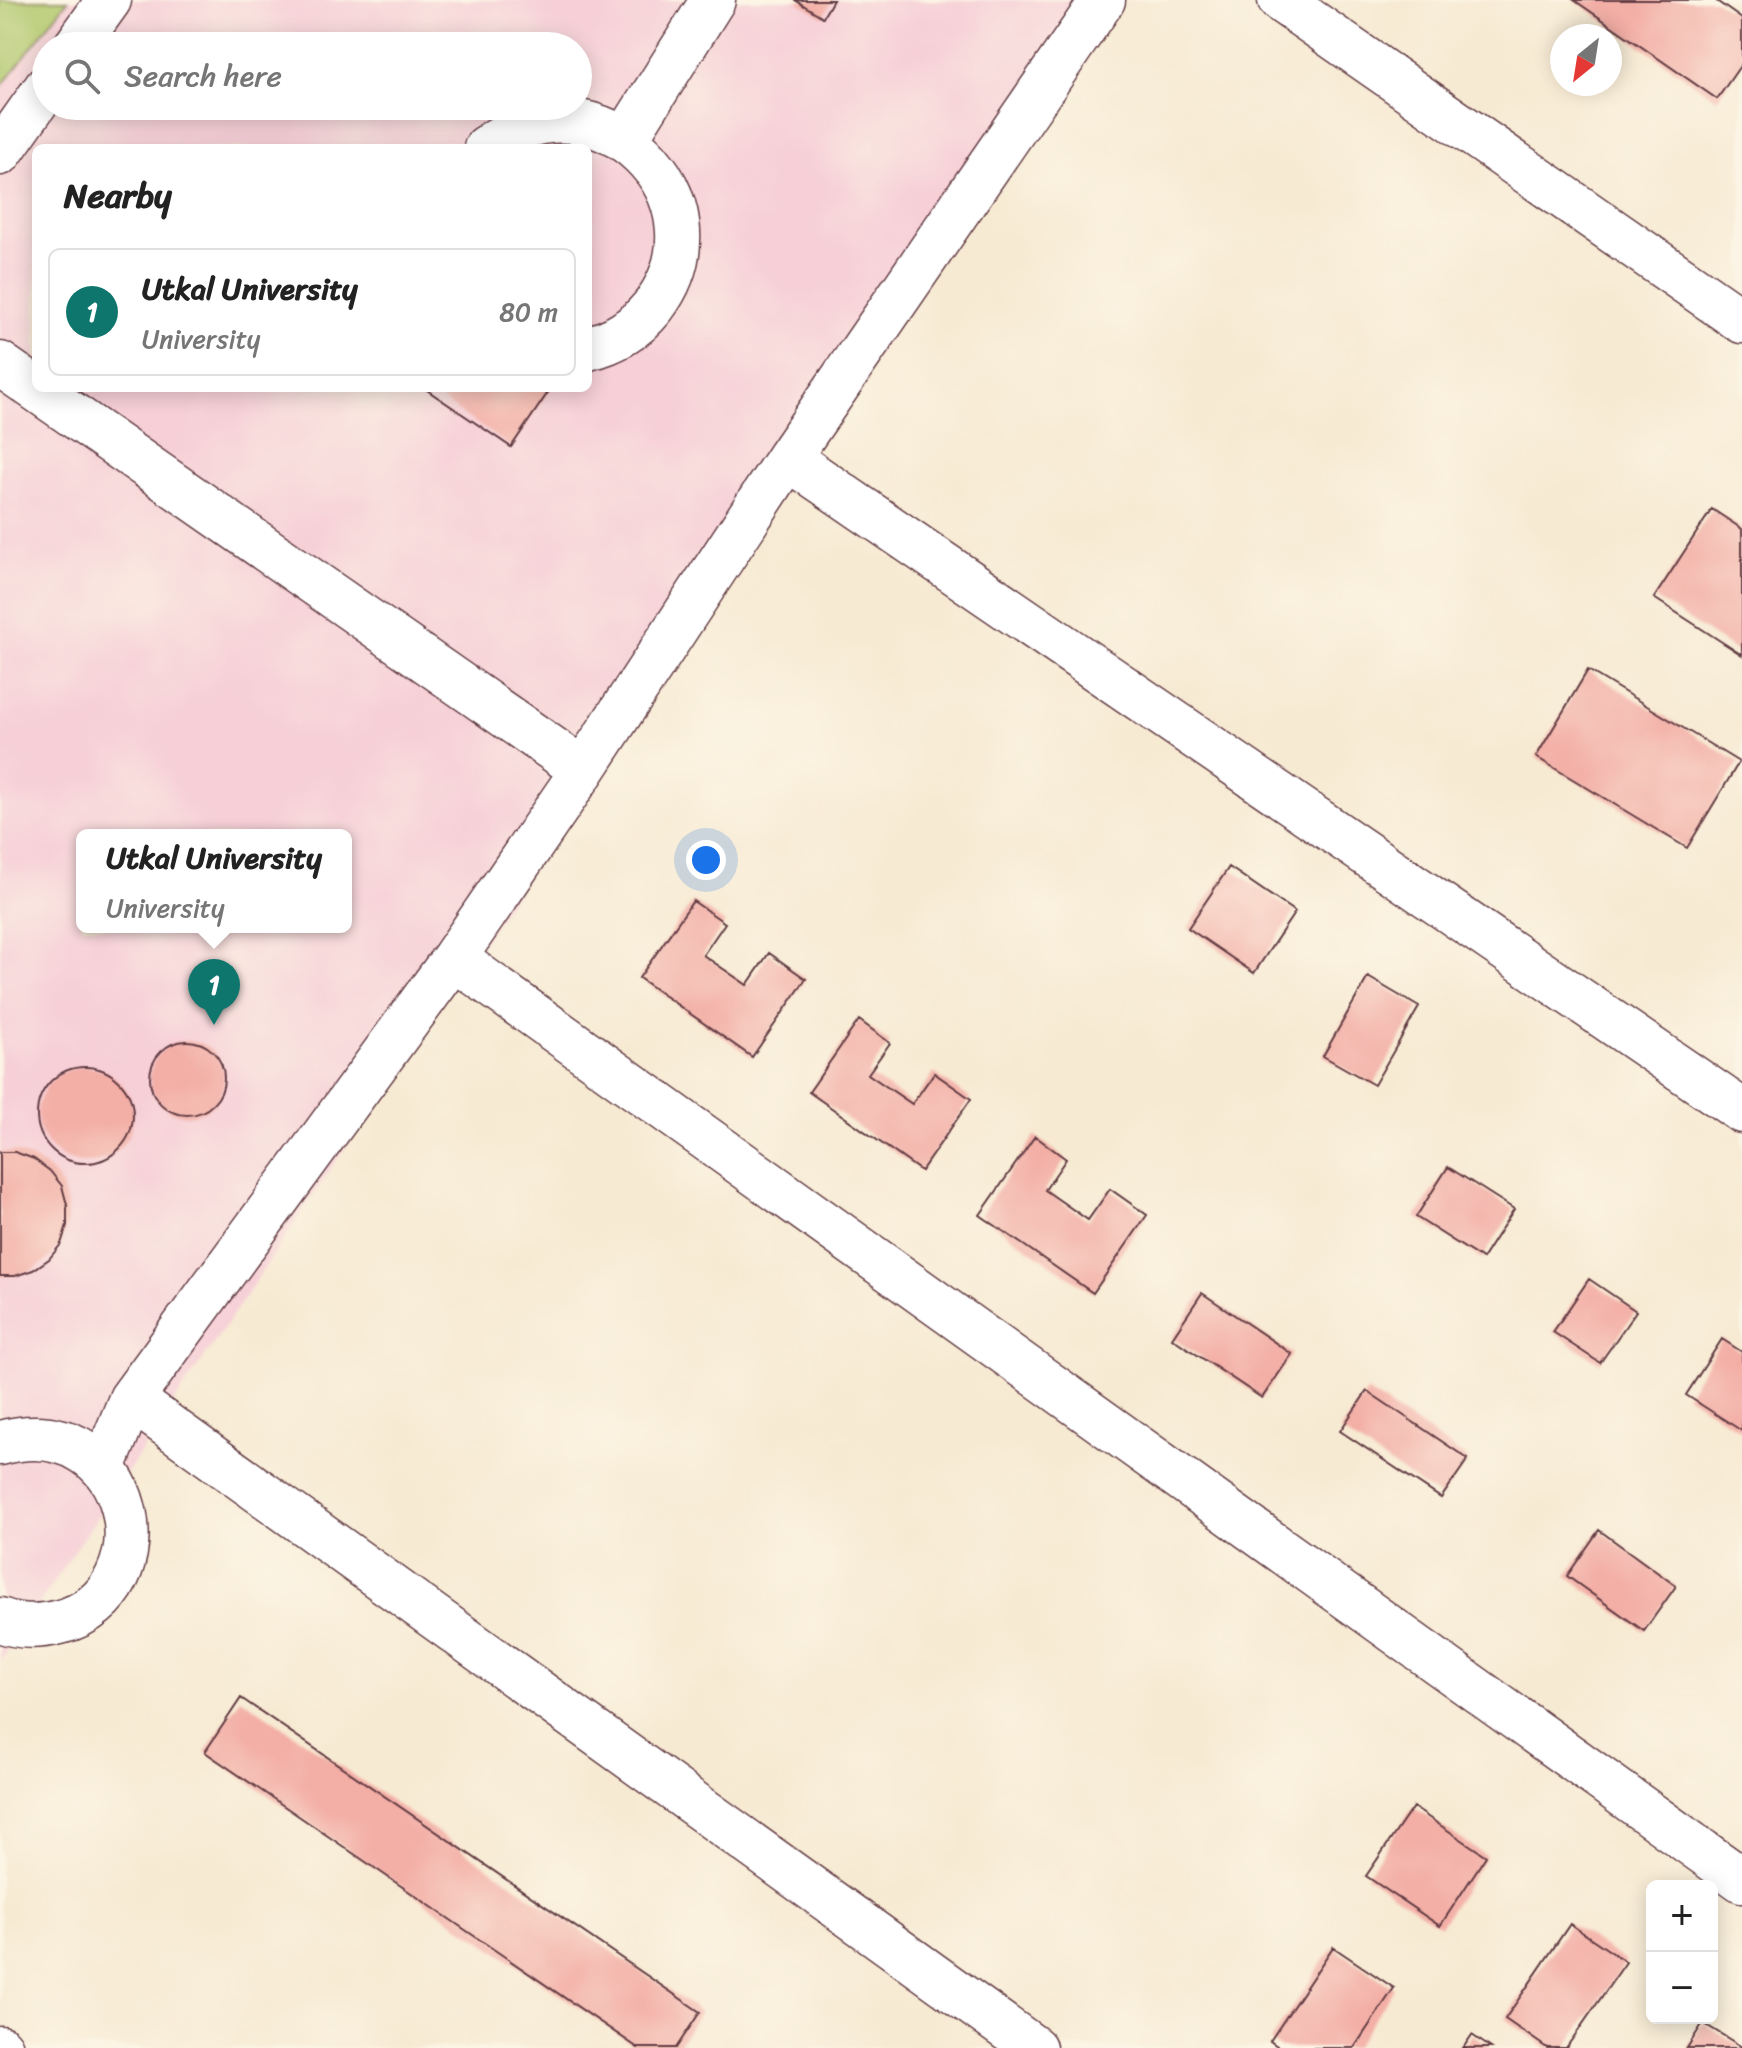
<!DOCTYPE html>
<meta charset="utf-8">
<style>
body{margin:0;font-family:Sriracha,sans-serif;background:#f2f2f2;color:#222}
.controls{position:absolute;right:24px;bottom:24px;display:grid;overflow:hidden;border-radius:12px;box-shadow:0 4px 20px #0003}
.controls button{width:72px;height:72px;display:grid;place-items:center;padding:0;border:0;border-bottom:2px solid #e0e0e0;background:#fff;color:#222;font:40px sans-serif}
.compass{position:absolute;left:1550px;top:24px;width:72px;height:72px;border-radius:50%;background:#fff;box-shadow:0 4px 20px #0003;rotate:210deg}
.you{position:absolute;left:706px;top:860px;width:28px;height:28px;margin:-20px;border:6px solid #fff;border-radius:50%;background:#1a73e8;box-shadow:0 0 0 12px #1a73e833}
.badge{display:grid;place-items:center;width:52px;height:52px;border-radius:50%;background:#0f766e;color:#fff;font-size:26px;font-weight:700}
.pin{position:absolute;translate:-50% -66px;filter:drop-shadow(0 2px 4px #0008)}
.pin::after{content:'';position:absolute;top:42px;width:28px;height:24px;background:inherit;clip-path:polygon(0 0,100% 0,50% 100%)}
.popup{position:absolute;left:76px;top:829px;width:276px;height:104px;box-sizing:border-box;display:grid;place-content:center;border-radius:12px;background:#fff;filter:drop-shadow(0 2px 6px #0005);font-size:26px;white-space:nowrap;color:#767676}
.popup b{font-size:30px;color:#222}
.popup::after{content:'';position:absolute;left:50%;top:100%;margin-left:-16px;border:16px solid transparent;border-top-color:#fff}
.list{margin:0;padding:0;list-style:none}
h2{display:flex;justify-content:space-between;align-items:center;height:104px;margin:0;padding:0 32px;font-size:34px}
h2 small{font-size:26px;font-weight:400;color:#767676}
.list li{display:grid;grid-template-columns:52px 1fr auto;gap:24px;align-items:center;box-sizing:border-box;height:128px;margin:0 16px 16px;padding:0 16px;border:2px solid #e0e0e0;border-radius:12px}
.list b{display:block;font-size:30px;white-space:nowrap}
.list p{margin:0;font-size:26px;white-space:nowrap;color:#767676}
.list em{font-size:26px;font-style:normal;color:#767676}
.icon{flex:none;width:44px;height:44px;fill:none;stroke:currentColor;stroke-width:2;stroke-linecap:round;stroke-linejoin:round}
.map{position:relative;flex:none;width:1742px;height:2048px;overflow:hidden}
.search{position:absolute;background:#fff;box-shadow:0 4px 20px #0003;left:32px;top:32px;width:560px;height:88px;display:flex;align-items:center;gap:20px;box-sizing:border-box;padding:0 28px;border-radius:44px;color:#767676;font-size:30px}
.panel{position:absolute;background:#fff;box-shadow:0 4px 20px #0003;left:32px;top:144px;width:560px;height:248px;border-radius:12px}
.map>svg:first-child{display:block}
.built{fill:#f6cfd7;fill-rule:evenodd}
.green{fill:#b0c76b;stroke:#7d734b;stroke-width:2}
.building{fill:#f3aea6}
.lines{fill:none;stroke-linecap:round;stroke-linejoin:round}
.minor-casing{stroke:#643d44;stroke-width:47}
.minor{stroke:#fff;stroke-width:44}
</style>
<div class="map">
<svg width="1742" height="2048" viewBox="0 0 1742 2048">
<rect width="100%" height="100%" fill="#fcf5e5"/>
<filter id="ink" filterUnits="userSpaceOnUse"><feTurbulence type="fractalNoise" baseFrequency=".0125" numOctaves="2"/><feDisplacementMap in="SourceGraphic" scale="16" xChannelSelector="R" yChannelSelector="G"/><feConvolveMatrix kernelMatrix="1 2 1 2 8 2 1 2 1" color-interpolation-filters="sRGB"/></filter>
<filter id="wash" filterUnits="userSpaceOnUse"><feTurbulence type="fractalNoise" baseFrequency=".006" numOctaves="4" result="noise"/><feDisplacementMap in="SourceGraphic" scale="32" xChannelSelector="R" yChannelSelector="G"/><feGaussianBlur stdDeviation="1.8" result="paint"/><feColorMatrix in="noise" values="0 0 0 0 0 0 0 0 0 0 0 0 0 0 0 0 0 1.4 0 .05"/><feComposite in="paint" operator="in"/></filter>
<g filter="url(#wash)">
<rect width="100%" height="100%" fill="#f7ead3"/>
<path class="built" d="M0,0h1115l-1115,1662zM46,46h532v60h-532zM36,148h552v240h-552zM82,835h264v92h-264z"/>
<path class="green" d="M0,0h68l-68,88z"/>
<g id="blocks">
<path class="building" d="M795,0h38l-10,17z
M1574,0h141l27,19v44l-25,36z
M424,388h127l-40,59z
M1712,509l30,20v126l-88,-57z
M1588,670l151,92 -52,86 -151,-91z
M1229,867l66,45 -41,61 -66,-45z
M693,901l32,22 -22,32 44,30 22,-32 37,26 -54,78 -113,-79z
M1368,977l51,30 -45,78 -51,-29z
M859,1020l31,23 -22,31 44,30 22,-31 37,26 -50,72 -112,-79z
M150 1078a37 37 0 1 1 74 0a37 37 0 1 1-74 0Z
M37 1115a48 48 0 1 1 96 0a48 48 0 1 1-96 0Z
M1035,1136l31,23 -21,31 43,30 22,-31 37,26 -54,78 -113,-78z
M0,1152h15l19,7 16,12 12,15 5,19v20l-6,19 -12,15 -16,11 -18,6h-15z
M1448,1167l66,42 -32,50 -66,-42z
M1589,1279l47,32 -36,52 -47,-31z
M1202,1293l90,61 -30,44 -90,-60z
M1722,1339l20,13v79l-56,-36z
M1367,1391l101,68 -27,39 -101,-67z
M1599,1530l77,56 -32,45 -77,-55z
M241,1698l459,314 -24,36h-38l-433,-296z
M1413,1807l73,49 -46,70 -74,-50z
M1570,1924l56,38 -60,86h-19l-42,-29z
M1333,1947l61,41 -40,60h-74l-10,-7z
M1703,2023l39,24v1h-55z
M1472,2035l19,13h-28z"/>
</g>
</g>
<g filter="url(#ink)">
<use href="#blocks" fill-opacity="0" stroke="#643d44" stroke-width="2"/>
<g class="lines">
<defs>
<path id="minor" d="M1280,0l462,321
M76,46l33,-46
M625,140l88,-140
M486,148c110,-87 250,51 167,159 -17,21 -38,35 -65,41
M0,153l46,-65
M0,364l583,406
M788,458l954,653
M454,958l1288,922
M131,1399l903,649
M0,1443c138,-37 171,151 60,179 -20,5 -40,6 -60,-2
M103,1468l28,-69 323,-441 129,-188 205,-312 315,-458
M0,2048h1"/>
</defs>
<use href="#minor" class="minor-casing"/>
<use href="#minor" class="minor"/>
</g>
</g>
</svg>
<div class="controls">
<button>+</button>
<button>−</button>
</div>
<svg class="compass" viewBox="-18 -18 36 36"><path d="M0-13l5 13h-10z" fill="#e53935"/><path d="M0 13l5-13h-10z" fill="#767676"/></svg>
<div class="you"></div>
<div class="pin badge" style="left:214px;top:1025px">1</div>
<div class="popup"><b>Utkal University</b>University</div>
<div class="search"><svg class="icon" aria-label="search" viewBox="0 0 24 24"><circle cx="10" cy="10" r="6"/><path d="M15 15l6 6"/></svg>Search here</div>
<section class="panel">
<h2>Nearby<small></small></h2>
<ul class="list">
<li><span class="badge">1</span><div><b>Utkal University</b><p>University</p></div><em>80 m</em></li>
</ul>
</section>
</div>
